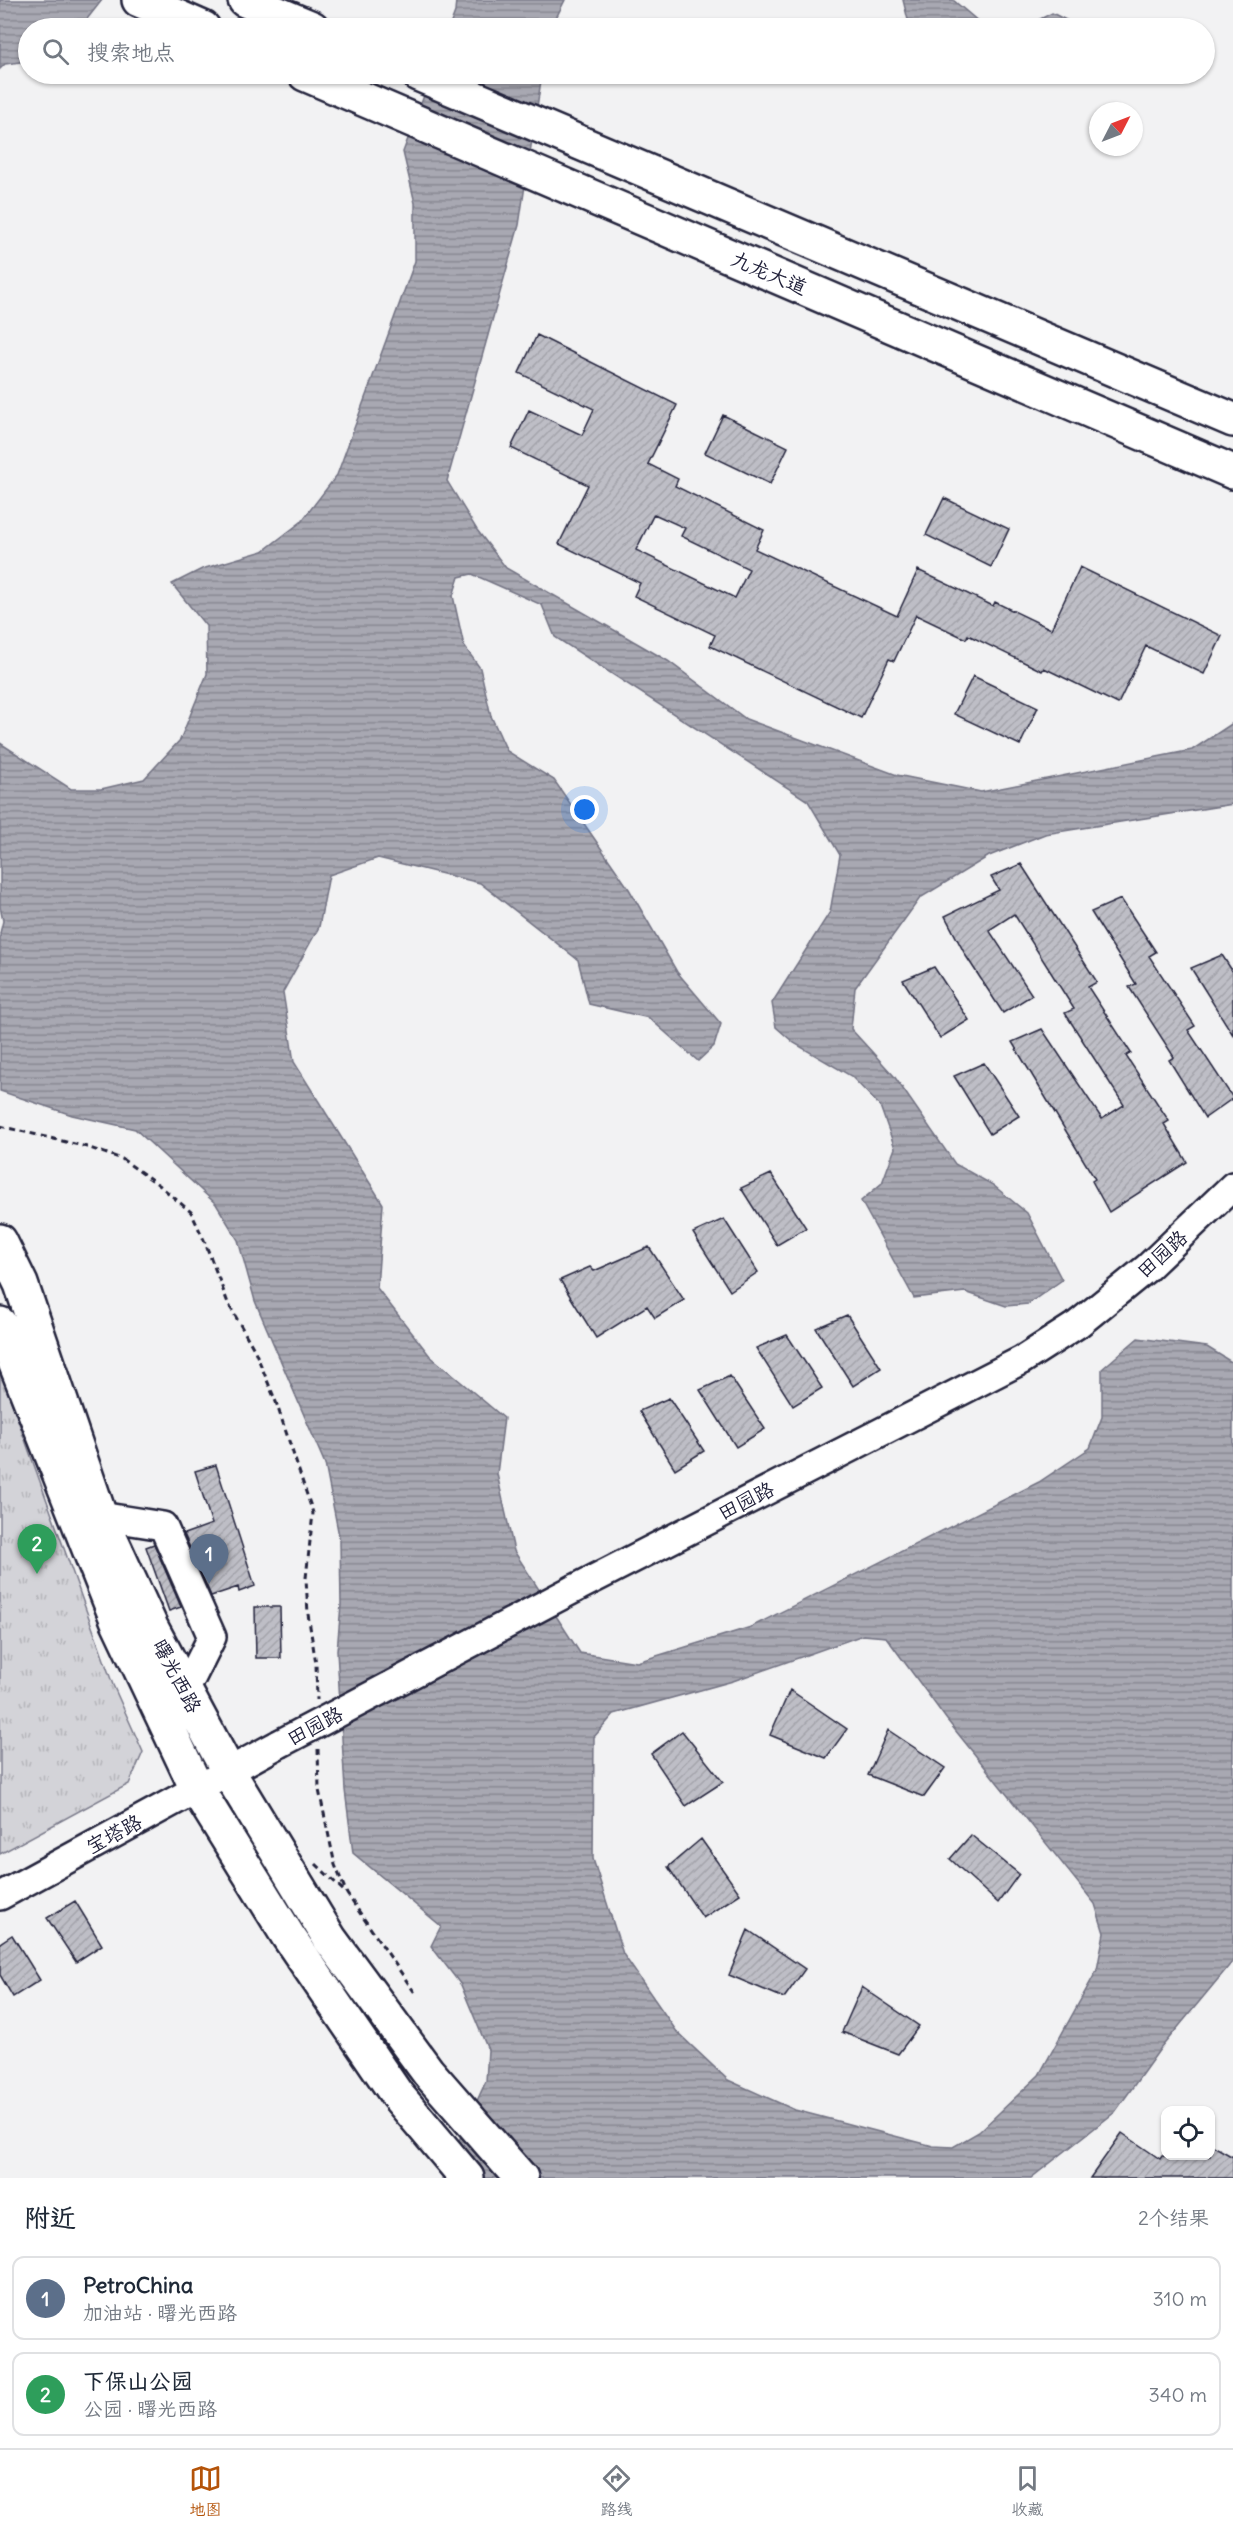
<!DOCTYPE html>
<html lang="zh">
<meta charset="utf-8">
<style>
body{margin:0;font-family:Delius,"LXGW WenKai TC",sans-serif;background:#f2f2f3;color:#1f2937}
.controls{position:absolute;right:18px;bottom:18px;display:grid;overflow:hidden;border-radius:12px;box-shadow:0 2px 4px #0004}
.controls button{width:54px;height:54px;display:grid;place-items:center;padding:0;border:0;border-bottom:2px solid #e0e1e3;background:#fff;color:#1f2937;font:30px sans-serif}
.compass{position:absolute;left:1089px;top:102px;width:54px;height:54px;border-radius:50%;background:#fff;box-shadow:0 2px 4px #0004;rotate:48deg}
.you{position:absolute;left:585px;top:810px;width:21px;height:21px;margin:-15px;border:4px solid #fff;border-radius:50%;background:#1a73e8;box-shadow:0 0 0 9px #1a73e833}
.badge{display:grid;place-items:center;width:39px;height:39px;border-radius:50%;background:#b45309;color:#fff;font-size:20px;font-weight:700}
.pin{position:absolute;translate:-50% -50px;filter:drop-shadow(0 2px 3px #0008)}
.pin::after{content:'';position:absolute;top:32px;width:21px;height:18px;background:inherit;clip-path:polygon(0 0,100% 0,50% 100%)}
.list{margin:0;padding:0;list-style:none}
h2{display:flex;justify-content:space-between;align-items:center;height:78px;margin:0;padding:0 24px;font-size:26px}
h2 small{font-size:20px;font-weight:400;color:#747a83}
.list li{display:grid;grid-template-columns:39px 1fr auto;gap:18px;align-items:center;box-sizing:border-box;height:84px;margin:0 12px 12px;padding:0 12px;border:2px solid #e0e1e3;border-radius:12px}
.list b{display:block;font-size:22px;white-space:nowrap}
.list p{margin:0;font-size:20px;white-space:nowrap;color:#747a83}
.list em{font-size:20px;font-style:normal;color:#747a83}
.icon{flex:none;width:33px;height:33px;fill:none;stroke:currentColor;stroke-width:2;stroke-linecap:round;stroke-linejoin:round}
.map{position:relative;flex:none;width:1233px;height:2178px;overflow:hidden}
.search{position:absolute;background:#fff;box-shadow:0 2px 4px #0004;left:18px;right:18px;top:18px;height:66px;display:flex;align-items:center;gap:15px;box-sizing:border-box;padding:0 21px;border-radius:33px;color:#747a83;font-size:22px}
.sheet{height:270px;background:#fff}
nav{display:flex;justify-content:space-around;align-items:center;box-sizing:border-box;height:84px;border-top:2px solid #e0e1e3;background:#fff;font-size:16px;color:#747a83}
nav a{display:grid;justify-items:center;gap:3px}
nav .on{color:#b45309}
.map>svg:first-child{display:block}
.grass{fill:url(#grass-tufts);stroke:#7a7a8a;stroke-width:1.5}
.water{fill:url(#water-rules);stroke:#727282;stroke-width:1.5;fill-rule:evenodd}
.building{fill:url(#building-hatch);stroke:#22223b;stroke-width:1.5;fill-rule:evenodd}
.lines{fill:none;stroke-linecap:round;stroke-linejoin:round}
.minor-casing{stroke:#22223b;stroke-width:32}
.major-casing{stroke:#22223b;stroke-width:38}
.path{stroke:#22223b;stroke-width:3;stroke-dasharray:6 4.5;stroke-linecap:butt}
.minor{stroke:#fff;stroke-width:27}
.major{stroke:#fff;stroke-width:33}
.minor-bridge-casing{stroke:#22223b;stroke-width:32;stroke-linecap:butt}
.minor-bridge{stroke:#fff;stroke-width:27}
.labels{text-anchor:middle;stroke-width:4.5;stroke-linejoin:round;paint-order:stroke}
.street-label{font-size:20px;fill:#22223b;stroke:#fff}
</style>
<div class="map">
<svg width="1233" height="2178" viewBox="0 0 1233 2178">
<defs>
<pattern id="grass-tufts" width="24" height="20" patternUnits="userSpaceOnUse" patternTransform="scale(1.5)"><rect width="24" height="20" fill="#d3d3d8"/><path d="M3 7l-1-3M5 7V3M7 7l1-3M15 17l-1-3M17 17v-4M19 17l1-3" fill="none" stroke="#b5b5ba"/></pattern>
<pattern id="water-rules" width="6" height="5" patternUnits="userSpaceOnUse" patternTransform="scale(1.5)"><rect width="6" height="5" fill="#a8a8b2"/><path d="M0 2.5h6" fill="none" stroke="#888892"/></pattern>
<pattern id="building-hatch" width="6" height="6" patternUnits="userSpaceOnUse" patternTransform="scale(1.5)"><rect width="6" height="6" fill="#bebec6"/><path d="M-1 1l2-2M0 6l6-6M5 7l2-2" fill="none" stroke="#a3a3ab"/></pattern>
</defs>
<rect width="100%" height="100%" fill="#f2f2f3"/>
<filter id="ink" filterUnits="userSpaceOnUse"><feTurbulence type="fractalNoise" baseFrequency=".0167" numOctaves="2"/><feDisplacementMap in="SourceGraphic" scale="12" xChannelSelector="R" yChannelSelector="G"/><feConvolveMatrix kernelMatrix="1 2 1 2 8 2 1 2 1" color-interpolation-filters="sRGB"/></filter>
<g filter="url(#ink)">
<path class="grass" d="M0,1370l113,315 30,67 -14,32 -129,70z"/>
<path class="water" d="M0,0h102l-22,28h-52v33l-23,3 -5,5z
M456,0h109l-14,28h-102l6,-16z
M903,0h50l33,28h-76z
M1052,13l30,15h-60z
M432,74h110l-23,151 -72,256 30,49 29,38 162,93 78,58 151,56 84,17 211,-42 41,-27v81l-188,30 -56,22 -69,42 -65,90 -4,41 43,47 61,88 38,21 34,28 35,67 -34,24 -22,2 -41,-14 -51,6 -53,-97 21,-18 13,-35 -15,-42 -29,-30 -57,-33 -18,-16 -4,-24 58,-91 10,-57 -32,-54 -253,-164 -13,-32 -70,-31 -13,3 -6,19 11,50 16,22 11,48 16,35 47,29 75,109 48,83 44,52 -7,22 -16,15 -49,-43 -60,-14 -11,-44 -98,-77 -102,-25 -49,17 -10,52 -36,65 11,70 89,142 -6,84 53,68 74,62 -7,56 17,77 66,102 57,9 114,-35 288,-145 51,-34 12,-31v-48l36,-31 69,9 26,16v598l-73,88 -45,63 -84,66h-589l44,-97 2,-31 -27,-65 -30,-39 10,-20 -88,-73 -8,-63 -8,-139 4,-46 -1,-64 -15,-77 -70,-163 -17,-61 -22,-36 -81,-75 -63,-14 -72,-24v-158l3,-12 -3,-14v-164l71,46h30l43,-10 36,-39 27,-66 -1,-48 -34,-42 30,-15 61,-18 38,-29 36,-47 78,-214v-58l-12,-51zM863,1635l23,2 61,83 148,184 9,29 -7,37 -58,105 -60,57 -26,15 -20,-1 -138,-36 -67,-30 -51,-48 -54,-78 -30,-95 1,-122 20,-23 119,-33z
M972,74h60l-22,6z"/>
<path class="building" d="M537,335l140,70 -29,59 30,15 -3,7 89,44 -9,19 142,67 21,-46 75,36 2,-4 56,27 29,-62 142,69 -18,38 -58,-28 -28,58 -74,-36 -2,3 -74,-36 -2,4 -50,-24 -22,46 -5,-2 -28,59 -151,-72 5,-11 -81,-39 6,-13 -81,-39 29,-59 -77,-37 18,-38 53,25 12,-26 -75,-36zM654,514l31,14 -4,8 68,33 -14,29 -99,-48z
M723,415l65,32 -18,37 -65,-31z
M944,498l65,31 -18,38 -65,-32z
M973,676l65,31 -18,38 -66,-31z
M1021,864l76,118 -9,5 43,66 -5,3 43,65 -5,3 23,38 -78,50 -17,-31 3,-2 -83,-137 30,-13 60,90 22,-14 -59,-92 9,-4 -60,-95 -25,16 43,65 -29,18 -37,-57 -21,-40 54,-26 -8,-13z
M1121,899l35,53 -7,4 46,70 -7,4 45,68 -28,20 -36,-58 5,-3 -45,-70 7,-3 -45,-72z
M1222,955l11,17v63l-42,-67z
M934,967l35,53 -29,18 -37,-58z
M984,1063l35,53 -29,18 -36,-58z
M771,1174l35,54 -29,17 -36,-57z
M724,1219l34,53 -28,19 -37,-58z
M649,1247l35,53 -29,18 -8,-12 -51,32 -36,-58 30,-13 4,4z
M847,1315l34,53 -28,18 -37,-58z
M787,1335l35,53 -29,18 -37,-58z
M730,1376l35,53 -29,18 -36,-57z
M669,1398l35,53 -29,18 -36,-58z
M216,1465l39,121 -16,6 -1,-5 -27,9 -27,-62 28,-10 -17,-53z
M154,1544l27,63 -12,4 -23,-64z
M255,1607h25l1,51h-25z
M790,1690l57,39 -21,29 -56,-23z
M888,1730l57,38 -21,29 -56,-22z
M682,1731l41,51 -37,24 -35,-52z
M971,1835l48,39 -21,29 -48,-44z
M701,1839l39,55 -37,24 -35,-51z
M75,1901l27,44 -26,17 -29,-44z
M748,1930l57,39 -21,29 -55,-23z
M12,1935l28,45 -27,17 -13,-22v-32z
M862,1987l57,39 -21,28 -56,-22z
M1122,2133l38,26 2,-3h48v-12l23,13v21h-143z"/>
<g class="lines">
<defs>
<path id="minor" d="M100,1516l63,10 49,111 -27,54
M576,1588l446,-228 56,-36 69,-56 86,-82
M0,1896l279,-152"/>
<path id="major" d="M139,0l64,28
M245,0l67,28
M305,74l928,398
M418,74l815,346
M0,1241l21,43 79,232 51,111 77,144 102,168 98,133 93,106
M0,1324l118,298 79,167 91,147 109,159 70,83"/>
</defs>
<use href="#minor" class="minor-casing"/>
<use href="#major" class="major-casing"/>
<path class="path" d="M0,1126l87,21 35,12 37,26 32,27 13,28 24,63 27,48 21,51 37,111 -7,65 2,36 8,50 1,36
M318,1749l1,41 16,75 12,29 68,99
M316,1864l30,29"/>
<use href="#minor" class="minor"/>
<use href="#major" class="major"/>
<defs>
<path id="minor-bridge" d="M279,1744l297,-156"/>
</defs>
<use href="#minor-bridge" class="minor-bridge-casing"/>
<use href="#minor-bridge" class="minor-bridge"/>
</g>
</g>
<g class="labels">
<g class="street-label">
<text transform="translate(769 273) rotate(23)" y="7">九龙大道</text>
<text transform="translate(1162 1254) rotate(-42)" y="7">田园路</text>
<text transform="translate(746 1501) rotate(-27)" y="7">田园路</text>
<text transform="translate(177 1676) rotate(62)" y="7">曙光西路</text>
<text transform="translate(315 1726) rotate(-28)" y="7">田园路</text>
<text transform="translate(114 1834) rotate(-28)" y="7">宝塔路</text>
</g>
</g>
</svg>
<div class="controls">
<button><svg class="icon" aria-label="locate" viewBox="0 0 24 24"><circle cx="12" cy="12" r="6"/><path d="M12 2v4M12 18v4M2 12h4M18 12h4"/></svg></button>
</div>
<svg class="compass" viewBox="-18 -18 36 36"><path d="M0-13l5 13h-10z" fill="#e53935"/><path d="M0 13l5-13h-10z" fill="#747a83"/></svg>
<div class="you"></div>
<div class="pin badge" style="left:209px;top:1584px;background:#5c6f8a">1</div>
<div class="pin badge" style="left:37px;top:1574px;background:#2e9e5b">2</div>
<div class="search"><svg class="icon" aria-label="search" viewBox="0 0 24 24"><circle cx="10" cy="10" r="6"/><path d="M15 15l6 6"/></svg>搜索地点</div>
</div>
<section class="sheet">
<h2>附近<small>2个结果</small></h2>
<ul class="list">
<li><span class="badge" style="background:#5c6f8a">1</span><div><b>PetroChina</b><p>加油站 · 曙光西路</p></div><em>310 m</em></li>
<li><span class="badge" style="background:#2e9e5b">2</span><div><b>下保山公园</b><p>公园 · 曙光西路</p></div><em>340 m</em></li>
</ul>
</section>
<nav>
<a class="on"><svg class="icon" aria-label="map" viewBox="0 0 24 24"><path d="M3 6l6-2 6 2 6-2v14l-6 2-6-2-6 2zM9 4v14M15 6v14"/></svg>地图</a>
<a><svg class="icon" aria-label="directions" viewBox="0 0 24 24"><path d="M12 3l9 9-9 9-9-9zM9 14v-3h6M13 9l2 2-2 2"/></svg>路线</a>
<a><svg class="icon" aria-label="saved" viewBox="0 0 24 24"><path d="M7 4h10v16l-5-4-5 4z"/></svg>收藏</a>
</nav>
